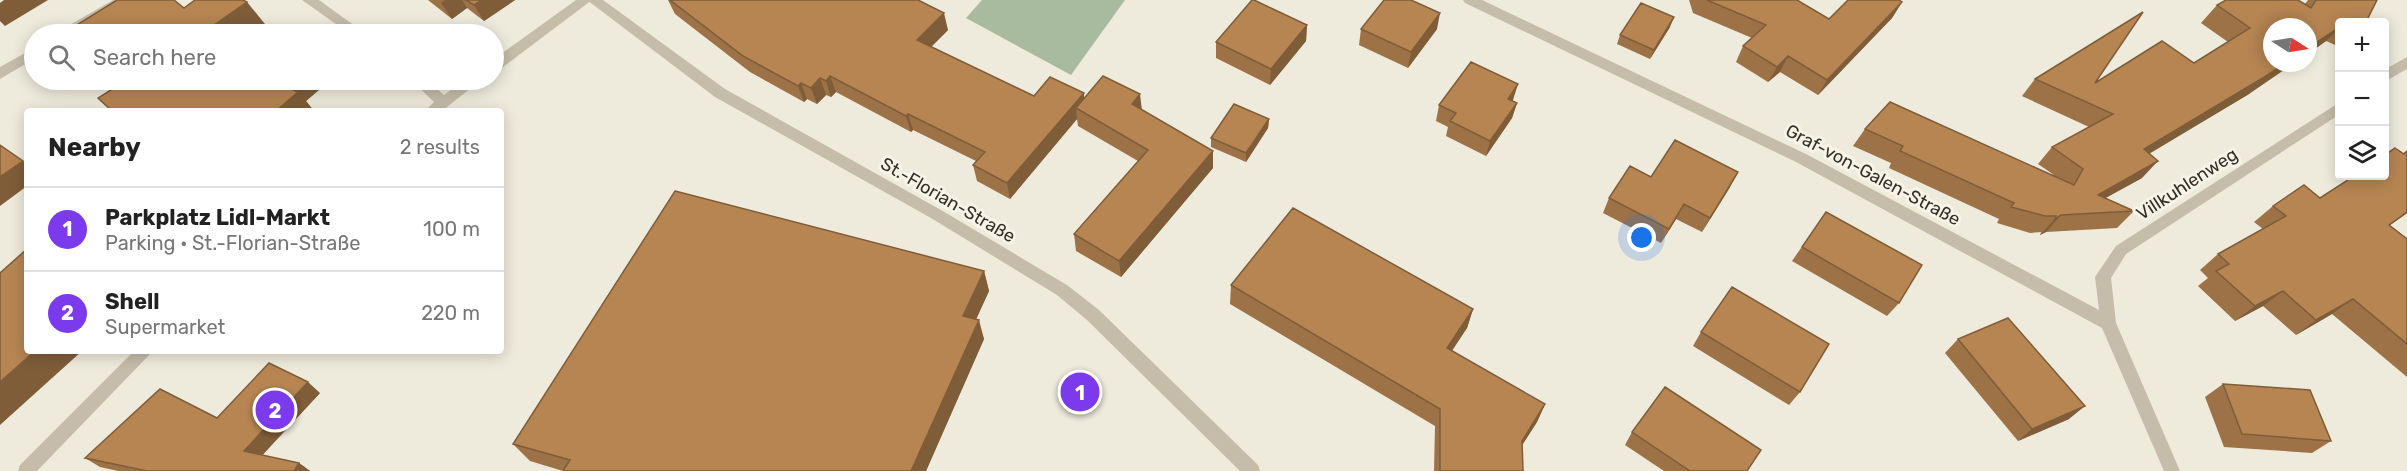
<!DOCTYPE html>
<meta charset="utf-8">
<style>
body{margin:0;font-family:Rubik,sans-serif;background:#f2f2f2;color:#222}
.controls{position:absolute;right:18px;top:18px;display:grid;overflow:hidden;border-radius:6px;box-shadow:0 3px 15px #0003}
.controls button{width:54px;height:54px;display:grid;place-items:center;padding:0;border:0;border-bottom:2px solid #e0e0e0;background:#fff;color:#222;font:30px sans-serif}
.compass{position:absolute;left:2263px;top:18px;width:54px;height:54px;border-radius:50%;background:#fff;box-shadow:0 3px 15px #0003;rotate:102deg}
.you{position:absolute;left:1642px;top:238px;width:21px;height:21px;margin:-15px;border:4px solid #fff;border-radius:50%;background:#1a73e8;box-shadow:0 0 0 9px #1a73e833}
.badge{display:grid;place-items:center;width:39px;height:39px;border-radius:50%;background:#7c3aed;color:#fff;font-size:20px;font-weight:700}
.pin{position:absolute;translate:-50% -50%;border:3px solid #fff;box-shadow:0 2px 6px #0006}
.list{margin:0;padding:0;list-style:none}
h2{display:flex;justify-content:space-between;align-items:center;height:78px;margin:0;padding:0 24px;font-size:26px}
h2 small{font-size:20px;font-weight:400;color:#767676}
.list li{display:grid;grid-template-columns:39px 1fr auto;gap:18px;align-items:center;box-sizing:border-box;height:84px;padding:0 24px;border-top:2px solid #e0e0e0}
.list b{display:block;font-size:22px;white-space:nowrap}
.list p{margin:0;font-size:20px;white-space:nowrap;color:#767676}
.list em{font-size:20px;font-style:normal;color:#767676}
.icon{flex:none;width:33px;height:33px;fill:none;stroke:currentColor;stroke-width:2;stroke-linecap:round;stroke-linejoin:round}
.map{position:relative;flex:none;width:2407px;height:471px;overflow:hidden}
.search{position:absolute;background:#fff;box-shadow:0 3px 15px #0003;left:24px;top:24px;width:480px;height:66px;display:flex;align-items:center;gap:15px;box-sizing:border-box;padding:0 21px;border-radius:33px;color:#767676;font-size:22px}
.panel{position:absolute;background:#fff;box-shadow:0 3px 15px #0003;left:24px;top:108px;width:480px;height:246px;border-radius:6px}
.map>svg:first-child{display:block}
.green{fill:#a9bb9e}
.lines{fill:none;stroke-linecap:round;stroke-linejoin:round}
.minor{fill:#c5bda9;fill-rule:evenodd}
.tertiary{fill:#c5bda9;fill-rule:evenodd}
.wall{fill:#9d7247}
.shaded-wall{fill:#7f5d39}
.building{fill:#b68552;stroke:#7f5d39;stroke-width:1.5}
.labels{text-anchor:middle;stroke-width:6;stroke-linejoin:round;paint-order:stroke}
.street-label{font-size:18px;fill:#332e28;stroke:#f7f4e7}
</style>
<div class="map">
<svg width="2407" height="471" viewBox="0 0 2407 471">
<rect width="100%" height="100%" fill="#eeeadc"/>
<path class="green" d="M982,0h143l-54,75 -105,-57z"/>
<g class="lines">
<path class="minor" d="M113,0h18l-2,3 -53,31h-16l1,-4z
M587,0h16l122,89 216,121 126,75 32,25 159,155 2,6h-20l-153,-151 -30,-25 -126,-77 -216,-121z
M1463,0h19l324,154 293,156 -4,-33 21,-31 224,-144v12l-214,140 -15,24 5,45 64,148h-16l-62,-143 -306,-166 -331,-159z
M34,48v11l-34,20v-12z
M2407,57v12l-23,13v-12z"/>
<path class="tertiary" d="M302,0h17l47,34h-16z
M576,0h16l-93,70 -5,1v-12z
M411,80h16l17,15 21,-15h16l-39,31h-17l9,-9z
M134,351h19l-116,120h-19l2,-6z"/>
</g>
<path class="wall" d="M428,0h87l-31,21 -17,-13 -15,11z
M668,0h250l30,30 -17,17 103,49 50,-3v6l57,10 72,59 -92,109 -45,-26 -2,-17 64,-73 -60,-35 -1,-7 -67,80 -33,-18 -4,-16 3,-4 -63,-31 -2,2 -75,-40 -5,5 -5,-2 -9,9 -10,-5 -3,3 -54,-30 -75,-58z
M1689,0h108l32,19 73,-17 -10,16 -74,77 -38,-23 -12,10 -32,-20 7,-16 9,-8 -59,-25z
M2308,0h69l-37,22v25l-14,-6 -18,13v-27l-59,67 -100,60 -7,24 -37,20 29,13 -17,17 -71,4 -6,3 1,-3 -11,1 -33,-10 2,-4 -110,-51 2,-5 -38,-17 12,-17 189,46 -16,-11 14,-17 37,-20 -67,-31 13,-17 60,4 99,-20 34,-21 -27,-19 16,-18 88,-1z
M1307,25l-1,16 -36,44 -54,-27v-16z
M1670,27l-20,32 -33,-15 3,-9z
M1361,29h76l-29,39 -49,-23z
M96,80h217l7,9 -14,12 8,10h-202l-2,-20z
M1513,101l4,2 -5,15 -26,38 -40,-20 2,-9 -12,-6 3,-16z
M1269,119l-1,9 -22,34 -35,-15v-9z
M2407,151v62l-17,12 17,14v138l-75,-63 -36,21 -33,-29 -28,15 -37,-35 10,-8 -8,-8 18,-16 45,-25 -9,-7 19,-16 47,-8z
M1651,177l79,10 -28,45 -26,-13 -15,24 -58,-30 6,-15z
M1826,212l73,91 -12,13 -95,-55z
M984,271l5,20 -13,28 8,20 -58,132h-363l-33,-10 -17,-17z
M1231,285l242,24 -6,19 -15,23 93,53 -8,18 -15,23 1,26h-89l1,-45 -205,-122z
M1701,332l99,60 -11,13 -96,-59z
M1958,339l111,80 -51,22 -73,-88z
M2223,384l108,57 -19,12 -88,-6 -19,-50z
M320,393l-58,62 37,8 11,8h-192l-18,-4 -15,-9 132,-40z
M1632,432l115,39h-83l-39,-26z"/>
<path class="shaded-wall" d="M4,0h44l-43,26 -5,-5v-18z
M445,0h17l5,8 -15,11 -11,-16z
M482,0h33l-31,21 -10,-16z
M247,2l18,22 -14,10h-29l-8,-9z
M1902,2l-10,16 -74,77 9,-15z
M944,13l4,17 -27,27 -4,-17z
M1440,13l-3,16 -29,39 3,-16z
M1674,17l-4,10 -20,32 4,-9z
M1307,25l-1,16 -36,44 1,-16z
M2340,27v1l-14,13 -18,13v-6z
M1788,56l-8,16 -12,10 9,-15z
M2286,63h8l-45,31 -121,72 16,-17z
M830,76l6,16 -5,5 -5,-16z
M820,78l6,17 -9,9 -6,-16z
M288,80h25l7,9 -14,12 8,10h-38l6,-26z
M801,83l6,16 -3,3 -6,-16z
M1518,84l-5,16 -9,14 4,-15z
M1084,93l1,17 -9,-2 1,11 -67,80 -3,-16z
M1140,94l2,17 -10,-7z
M1517,103l-5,15 -26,38 4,-15z
M908,114l5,16 -2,2 -5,-16z
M1269,119l-1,9 -22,34v-9z
M1213,151v17l-92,109 -2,-16z
M23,161l4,4v21l-27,20v-29z
M2158,161l-16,17 -60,33 16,-16z
M1738,172l-8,15 -28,45 8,-14z
M1684,204l-8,15 -15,24 8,-14z
M2407,212v1l-39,28 21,-16z
M2061,215l-15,17 -6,3 15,-16z
M984,271l5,20 -20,44 -6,-19z
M2283,291l-20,15 -28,15 20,-15z
M2353,299l-21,15 -36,21 20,-15z
M1473,309l-6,19 -26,38 6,-18z
M979,320l5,19 -58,132h-15z
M35,351h47l-82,74v-43z
M308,382l12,11 -63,68 -13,-10z
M1545,404l-8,18 -23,36 8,-17z
M2085,406l-16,13 -51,22 14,-12z
M299,463l11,8h-16z"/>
<path class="building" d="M117,0h57l10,8 11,-8h48l4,2 -33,23 20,9h-155l4,-2 -8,-6z
M466,0h16l-8,5z
M670,0h248l26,13 -27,27 117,56 16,-19 34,16 -77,90 -34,-18 12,-13 -77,-38 -2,2 -76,-40 -4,5 -6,-3 -9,10 -10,-5 -3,3 -55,-30z
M1252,0h2l53,25 -36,44 -55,-27z
M1384,0h27l29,13 -29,39 -50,-23z
M1707,0h90l32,19 19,-19h51l3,2 -75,78 -39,-24 -11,11 -34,-21 23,-21z
M2226,0h72l13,8 5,-8h61l-11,22h-26v5l-32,21v-21h-36v36h14l-20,13 -122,73 14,12 -60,34 36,16 -73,4 -6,4 1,-3h-11l-34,-9 3,-4 -114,-52 3,-5 -38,-17 25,-27 184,83 9,-16 -31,-22 61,-33 -78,-35 108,-67 -48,71 67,-42 32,22 56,-35 -33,-23z
M1641,3l33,14 -20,33 -34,-15z
M1471,62l47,22 -10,15 9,4 -27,38 -40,-20 6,-8 -17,-8z
M1103,76l37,18 -8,10 81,47 -94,110 -45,-27 74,-84 -72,-42z
M99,80h189l-6,5 16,7 -22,19h-164l-14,-13 13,-8z
M1234,104l35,15 -23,34 -35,-15z
M1675,140l63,32 -28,46 -26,-14 -15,25 -60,-31 21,-32 21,11z
M0,145l23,16 -23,16z
M2395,148l9,6 3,-3v61l-18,13 18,14v105l-54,-45 -37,21 -33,-29 -28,15 -39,-35 13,-7 -11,-10 68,-38 -13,-10 31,-21 16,13 34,-22h31v-21z
M675,191l309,80 -21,45 16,4 -68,151h-348l7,-11 -57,-16z
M1293,208l180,101 -26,39 98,56 -23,37 1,30h-83v-62l-209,-124z
M1826,212l96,53 -23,38 -97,-56z
M27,249v102h8l-35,31v-109z
M1732,287l97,57 -29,48 -99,-60z
M2008,318l77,88 -53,23 -74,-90z
M269,363l39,19 -64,69 55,12 -5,8h-147l-62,-13 75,-69 57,29z
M2223,384l87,6 21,51 -89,-7z
M1665,387l96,63 -14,21h-57l-58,-39z"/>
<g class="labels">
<g class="street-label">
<text transform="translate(1873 175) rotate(28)" y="6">Graf-von-Galen-Straße</text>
<text transform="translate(2187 184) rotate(-33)" y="6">Villkuhlenweg</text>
<text transform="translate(948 200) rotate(30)" y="6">St.-Florian-Straße</text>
</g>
</g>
</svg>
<div class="controls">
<button>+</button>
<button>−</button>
<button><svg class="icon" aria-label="layers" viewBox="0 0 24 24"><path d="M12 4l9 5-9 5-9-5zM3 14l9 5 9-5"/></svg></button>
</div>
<svg class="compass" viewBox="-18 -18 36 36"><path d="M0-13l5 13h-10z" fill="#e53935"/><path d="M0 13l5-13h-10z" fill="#767676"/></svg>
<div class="you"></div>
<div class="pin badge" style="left:1080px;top:392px">1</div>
<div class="pin badge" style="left:275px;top:410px">2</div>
<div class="search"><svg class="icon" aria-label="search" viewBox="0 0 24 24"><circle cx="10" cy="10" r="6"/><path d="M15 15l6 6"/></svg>Search here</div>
<section class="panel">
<h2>Nearby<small>2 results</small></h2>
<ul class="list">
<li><span class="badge">1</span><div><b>Parkplatz Lidl-Markt</b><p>Parking · St.-Florian-Straße</p></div><em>100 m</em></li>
<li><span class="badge">2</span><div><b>Shell</b><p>Supermarket</p></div><em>220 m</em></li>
</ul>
</section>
</div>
